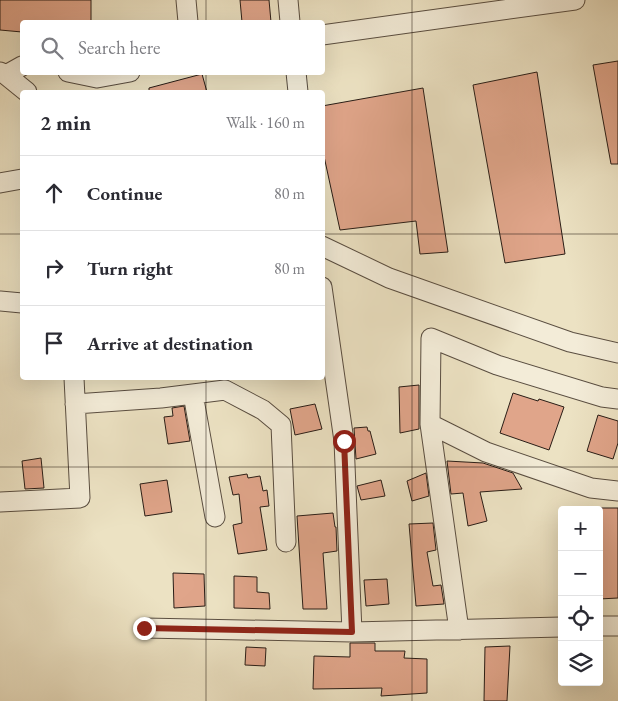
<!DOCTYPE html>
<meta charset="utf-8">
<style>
body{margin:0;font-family:"EB Garamond",serif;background:#f7f7f7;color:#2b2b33}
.controls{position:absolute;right:15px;bottom:15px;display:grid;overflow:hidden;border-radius:5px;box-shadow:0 5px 20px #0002}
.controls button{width:45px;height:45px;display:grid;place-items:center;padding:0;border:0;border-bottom:1px solid #e1e1e2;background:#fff;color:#2b2b33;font:25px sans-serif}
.stop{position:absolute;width:15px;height:15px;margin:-11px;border:4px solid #8f2418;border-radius:50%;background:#fff}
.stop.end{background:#8f2418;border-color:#fff;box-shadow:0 1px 5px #0008}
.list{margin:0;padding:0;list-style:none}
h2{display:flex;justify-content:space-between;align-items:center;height:65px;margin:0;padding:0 20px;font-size:21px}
h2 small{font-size:16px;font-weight:400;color:#7c7c81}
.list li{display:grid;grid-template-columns:32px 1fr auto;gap:15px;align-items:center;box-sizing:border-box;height:75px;padding:0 20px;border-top:1px solid #e1e1e2}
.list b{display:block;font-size:19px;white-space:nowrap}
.list em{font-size:16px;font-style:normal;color:#7c7c81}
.icon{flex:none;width:28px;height:28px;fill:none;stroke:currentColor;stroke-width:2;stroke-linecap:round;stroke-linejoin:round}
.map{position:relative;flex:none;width:618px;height:701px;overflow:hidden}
.search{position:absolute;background:#fff;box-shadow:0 5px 20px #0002;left:20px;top:20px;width:305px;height:55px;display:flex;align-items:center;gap:12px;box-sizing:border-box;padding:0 18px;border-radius:5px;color:#7c7c81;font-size:19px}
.panel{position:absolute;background:#fff;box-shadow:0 5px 20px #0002;left:20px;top:90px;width:305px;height:290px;border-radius:5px}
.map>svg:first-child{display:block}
.building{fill:#e0a58a;stroke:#291d16}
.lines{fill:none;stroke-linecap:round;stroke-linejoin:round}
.street-casing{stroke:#5a4e41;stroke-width:21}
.street{stroke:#f3ecd8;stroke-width:19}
.route{stroke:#8f2418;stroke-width:6}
.grid{fill:none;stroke:#291d16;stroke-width:1;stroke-opacity:0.55}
</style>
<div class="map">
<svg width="618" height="701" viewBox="0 0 618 701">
<rect width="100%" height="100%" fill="#ece2c3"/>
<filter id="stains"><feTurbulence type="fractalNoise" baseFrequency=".004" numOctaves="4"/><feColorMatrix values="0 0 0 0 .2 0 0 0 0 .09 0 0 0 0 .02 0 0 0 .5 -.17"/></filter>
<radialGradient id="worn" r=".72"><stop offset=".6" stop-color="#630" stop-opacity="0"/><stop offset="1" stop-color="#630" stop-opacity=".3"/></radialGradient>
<path class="building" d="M0,0h91v22h-69v10l-22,-2z
M240,0h29l2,22h-29z
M618,61v103h-7l-18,-99z
M537,72l28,182 -60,9 -32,-178z
M202,74l5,18h-58v-4z
M423,88l25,164 -28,2 -4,-33 -76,9 -18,-83v-41z
M419,385v44l-19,4 -1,-46z
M513,393l25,8 1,-2 25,8 -15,43 -49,-17z
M315,404l7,25 -27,6 -5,-26z
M184,406l6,35 -22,3 -4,-27 9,-1 -1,-8z
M598,415l20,6v22l-5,16 -26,-8z
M367,427l1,4h2l6,23 -20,5 -2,-31z
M41,458l3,30 -19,1 -3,-28z
M447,461l36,2 30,10 9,16 -42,3 7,29 -19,5 -5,-33 -12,1z
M426,473l3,23 -17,5 -5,-20z
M247,474l1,4 12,-2 3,15 4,-1 2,16 -9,1 7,43 -29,4 -5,-29 9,-2 -3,-29 -6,1 -4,-18z
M167,480l5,32 -27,4 -5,-32z
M381,480l4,16 -24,4 -4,-14z
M599,508h19v90l-19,1z
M333,513l2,14h1l1,24 -14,2 4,56h-24l-6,-93z
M433,523l3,27 -9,2 6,34 8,-1 3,19 -28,2 -7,-82z
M173,573l31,1 1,32 -31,2z
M234,576l23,1v15l12,1 1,16 -36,-1z
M387,579l2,25 -23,2 -2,-26z
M350,643h25v8h30l-1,7 23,1v34l-46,3 1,-8 -69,1 1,-33 36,1z
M510,646l-3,55h-23l1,-54z
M246,647l20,1 -1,18 -20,-1z"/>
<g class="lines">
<defs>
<path id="street" d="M186,0l2,22
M288,0l2,22
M322,35l253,-35
M0,72l6,3 21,17
M68,72l29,6 33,-6
M296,72l2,20
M6,75l16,-9
M0,183l22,-4
M322,246l67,32 181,64 48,11
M322,287l22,154 8,191
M0,301l22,2
M193,394l22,123
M75,404l86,-6 64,-8 38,20 18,15 5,117
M430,424l1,-86 66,27 105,32 16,2
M0,502l80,-4 -6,-120
M599,626h19
M144,628l208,4 210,-5
M459,630l-29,-206 56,28 105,36 27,3"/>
</defs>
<use href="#street" class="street-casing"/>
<use href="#street" class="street"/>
</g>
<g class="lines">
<path class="route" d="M144,628l208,4 -8,-191"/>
</g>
<path class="grid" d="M206,0v22M412,0v701M206,72v20M0,234h22M322,234h296M206,378v323M0,467h618"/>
<rect width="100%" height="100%" filter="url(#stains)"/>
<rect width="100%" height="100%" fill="url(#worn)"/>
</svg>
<div class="controls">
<button>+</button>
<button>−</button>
<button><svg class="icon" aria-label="locate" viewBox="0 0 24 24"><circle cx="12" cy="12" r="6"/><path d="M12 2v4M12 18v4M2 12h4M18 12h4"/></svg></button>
<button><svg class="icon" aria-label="layers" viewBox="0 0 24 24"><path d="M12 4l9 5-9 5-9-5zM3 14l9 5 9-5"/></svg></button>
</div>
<div class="stop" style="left:344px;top:441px"></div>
<div class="stop end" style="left:144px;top:628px"></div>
<div class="search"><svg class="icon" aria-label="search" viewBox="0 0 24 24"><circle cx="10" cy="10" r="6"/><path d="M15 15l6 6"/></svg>Search here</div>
<section class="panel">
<h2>2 min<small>Walk · 160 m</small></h2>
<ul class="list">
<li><svg class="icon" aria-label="ahead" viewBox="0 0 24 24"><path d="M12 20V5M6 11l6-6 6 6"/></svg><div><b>Continue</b></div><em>80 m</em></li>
<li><svg class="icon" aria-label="right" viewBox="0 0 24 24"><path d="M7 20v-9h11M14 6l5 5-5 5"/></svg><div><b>Turn right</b></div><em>80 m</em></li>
<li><svg class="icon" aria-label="arrive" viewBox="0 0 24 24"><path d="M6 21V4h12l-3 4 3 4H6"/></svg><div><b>Arrive at destination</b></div></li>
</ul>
</section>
</div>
